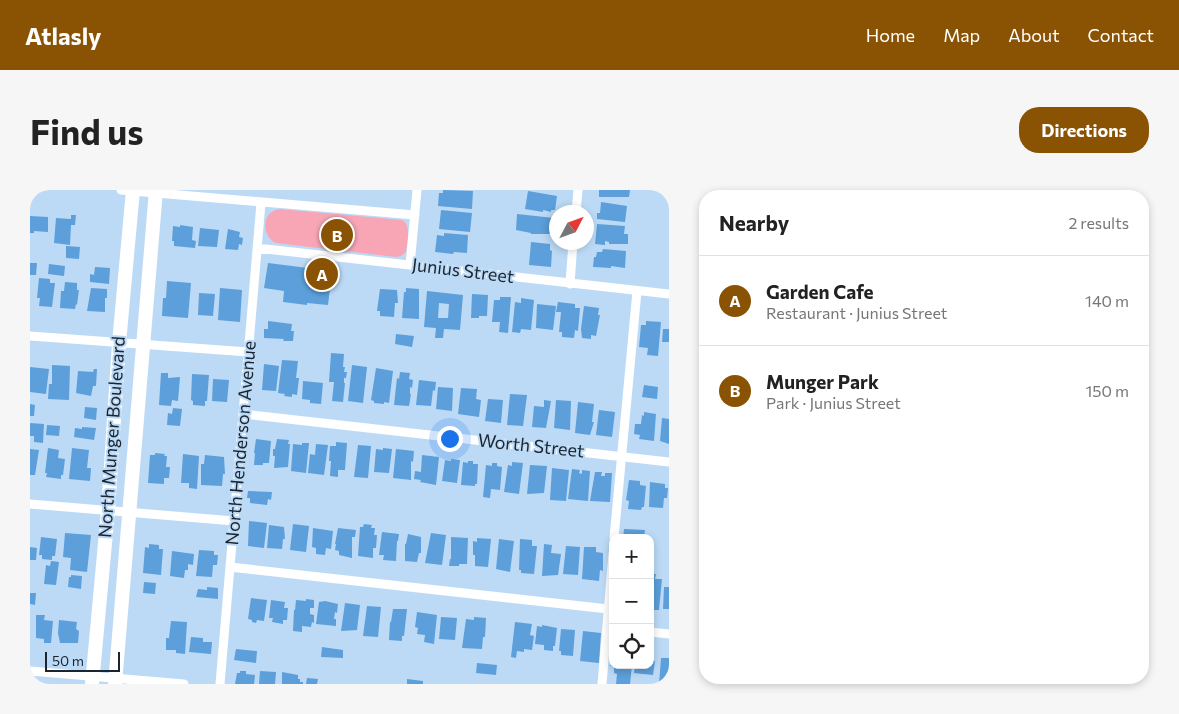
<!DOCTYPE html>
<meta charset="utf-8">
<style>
body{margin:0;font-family:Commissioner,sans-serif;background:#f6f6f6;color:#222}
.controls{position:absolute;right:15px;bottom:15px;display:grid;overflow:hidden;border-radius:10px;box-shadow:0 2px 8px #0003}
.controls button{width:45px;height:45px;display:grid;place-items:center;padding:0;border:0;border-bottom:1px solid #e0e0e0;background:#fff;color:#222;font:25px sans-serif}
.compass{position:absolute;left:519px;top:15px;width:45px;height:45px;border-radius:50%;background:#fff;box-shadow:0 2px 8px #0003;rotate:49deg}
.scale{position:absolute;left:15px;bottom:12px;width:75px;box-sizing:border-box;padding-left:5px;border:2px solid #1a2530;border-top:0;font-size:14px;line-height:18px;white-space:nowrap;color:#1a2530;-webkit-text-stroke:4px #bcdaf6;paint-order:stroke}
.you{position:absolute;left:419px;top:248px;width:18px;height:18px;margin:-12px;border:4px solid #fff;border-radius:50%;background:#1a73e8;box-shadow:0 0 0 8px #1a73e833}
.badge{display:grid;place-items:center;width:32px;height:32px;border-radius:50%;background:#8a5304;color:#fff;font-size:16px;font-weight:700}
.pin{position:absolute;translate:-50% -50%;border:2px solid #fff;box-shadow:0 1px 5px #0006}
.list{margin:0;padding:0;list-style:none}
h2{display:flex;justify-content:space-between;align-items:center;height:65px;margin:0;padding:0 20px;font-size:21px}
h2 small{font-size:16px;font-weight:400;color:#767676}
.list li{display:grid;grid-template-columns:32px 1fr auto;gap:15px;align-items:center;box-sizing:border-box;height:90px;padding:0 20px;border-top:1px solid #e0e0e0}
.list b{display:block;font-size:19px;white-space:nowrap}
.list p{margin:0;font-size:16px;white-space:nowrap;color:#767676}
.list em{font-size:16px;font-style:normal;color:#767676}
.icon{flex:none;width:28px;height:28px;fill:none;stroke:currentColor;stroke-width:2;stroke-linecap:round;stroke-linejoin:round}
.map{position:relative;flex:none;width:639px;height:494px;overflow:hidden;border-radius:20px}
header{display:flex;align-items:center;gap:30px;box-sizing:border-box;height:70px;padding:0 25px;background:#8a5304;color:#fff}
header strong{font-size:24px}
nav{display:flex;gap:28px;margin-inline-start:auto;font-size:18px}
.intro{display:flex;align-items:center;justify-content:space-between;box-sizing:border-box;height:120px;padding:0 30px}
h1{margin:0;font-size:35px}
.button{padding:12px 22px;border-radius:20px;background:#8a5304;color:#fff;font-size:18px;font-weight:700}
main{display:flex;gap:30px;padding:0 30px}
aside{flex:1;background:#fff;border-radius:20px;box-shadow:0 2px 8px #0003}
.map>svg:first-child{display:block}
.green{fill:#f8a6b6}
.building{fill:#5c9fda;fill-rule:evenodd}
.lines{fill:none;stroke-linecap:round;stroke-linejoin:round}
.street{stroke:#fff;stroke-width:9}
.secondary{stroke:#fff;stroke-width:14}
.labels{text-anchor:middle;stroke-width:4;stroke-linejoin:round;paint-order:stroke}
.street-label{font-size:18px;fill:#1a2530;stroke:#bcdaf6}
</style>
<header>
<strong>Atlasly</strong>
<nav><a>Home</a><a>Map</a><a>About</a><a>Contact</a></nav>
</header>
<div class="intro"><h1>Find us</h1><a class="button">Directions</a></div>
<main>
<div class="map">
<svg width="639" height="494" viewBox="0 0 639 494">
<rect width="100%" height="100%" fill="#bcdaf6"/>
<path class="green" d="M250,19l122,11c10,5 5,22 4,32l-5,4 -5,1 -120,-14c-15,-7 -15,-32 4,-34z"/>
<path class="building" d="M413,0l30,1 -1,18 -34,-3 1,-13h4z
M569,0h31l-1,7h-30z
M498,1l29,5 -2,14h-4v2l-8,-2v2l-18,-3z
M571,12l26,4 -2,16 -28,-3v-6h3z
M411,20l31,3 -2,19 -31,-3z
M487,24l37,4 -1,16h-22v-1l-15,-3z
M41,25h5l-1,10h-4l-1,20 -16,-2 2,-25 15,1z
M0,26l18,1v15l-14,-1v2h-4z
M567,34l28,2 -1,8h4v10h-19v-2l-4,-1v4l-10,-1z
M150,35l13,2 -1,13 4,1 -1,7 -21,-2v-5h-2l1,-15 7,1z
M170,38l19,2 -2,17 -19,-1z
M198,39l12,3 -1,5 4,1 -1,7 -3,-1 -1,6 -13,-1z
M414,43l24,2 -1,18 -13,-1 -1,2 -18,-2 2,-17 7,1z
M501,52l19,2v6l2,1 -1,16 -22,-2z
M36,56l14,1 -1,12 -13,-1z
M573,59l23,2 -1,17 -14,-2v2l-18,-1 1,-10h2l1,-5h5z
M0,73h7l-1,12h-6z
M238,73l64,8 -4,34 -21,-2v2l-24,-3 1,-11 -20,-3z
M19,74l16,2 -1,10 -16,-2z
M65,77l15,1 -1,16 -19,-2v-8l4,1z
M9,88l11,1v4h5l-3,24 -13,-1 1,-8h-3z
M137,91l24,2 -3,35 -26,-2 1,-18h3z
M35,92l12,1v7h2l-2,15 -1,-1 -1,5 -15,-1 1,-17h3z
M61,98l16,1v9h-2v14l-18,-1z
M190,98l22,2 -2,32 -22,-2z
M376,98l13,1v30l-17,-1 2,-26h2z
M350,99l17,1 1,13h-3l-1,14 -14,-1v-5h-3z
M397,101l36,4 -3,35 -16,-1 -1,9h-8l1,-10 -12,-1zM409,113l10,1 -1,14h-10z
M169,103l16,1 -2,22 -15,-1z
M442,104l16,1 -1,21h-8v2h-8z
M470,107h11l-3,36 -9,-1 1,-10h-8l2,-22h6z
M491,108l13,2 -3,30 -10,-1 -1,4 -8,-1 3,-30 6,1z
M528,112l17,2v4h5l-2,23 -3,-1 -1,8 -12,-1v-5h-3l2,-20h-5z
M507,114l19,2 -3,24 -17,-2z
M554,116l15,2 -1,7h2l-4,21 -5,-1v4l-9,-1 -1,-9z
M238,131l24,3 -1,7h3l-1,10h-10l1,-2 -20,-1v-9h4z
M616,131l15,1 -3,34 -11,-1 1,-7 -9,-1 2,-22h5z
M633,139h6v13h-7z
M366,144l18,2 -2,11 -17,-3z
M301,163l13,1 -1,13h2l-1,5h3l-1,6h-2v5h1l-2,19 -11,-1 2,-19h-5z
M252,170l16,1 -2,17h3l-2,17 -5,-1v3l-8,-1 1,-2 -7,-1z
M234,174l15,2 -3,25 -14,-1z
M22,175l18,1 -1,34 -21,-1 1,-15h3z
M322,175l15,2 -4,36 -15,-2z
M0,177l19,2 -3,25 -16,-2z
M346,178l17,3 -4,32 -5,-1v2l-10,-1v-2l-3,-1z
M64,179h3l-1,17h-3l-2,10 -15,-3 2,-22 15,1z
M370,182l10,1 -1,6 4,1 -1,8 -2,-1v7h1l-2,12 -15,-1 3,-27 2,1z
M131,183h7v5l12,-1 -2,24 -6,-1 -1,6 -12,-1z
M162,184l17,1 -2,26h-2v5l-12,-1v-4l-2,-1z
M183,189l16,1 -2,22 -15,-1z
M389,190l17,2 -1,9 -2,-1 -2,16 -15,-1z
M273,191l20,2 -2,21 -11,-1v-3l-8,-1z
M614,195l14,2 -1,12 -15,-2z
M408,197l15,1 -1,23 -16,-2z
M431,198l16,1 -1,10 5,1 -2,17 -21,-3z
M480,204l17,1 -4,31 -16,-1z
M458,209l15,1 -2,23 -16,-2z
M514,210l7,1 -5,27 -14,-1 2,-21 10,1z
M526,210l15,1 -1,29 -16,-2z
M548,212l16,2 -2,18h2l-4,13 -15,-2z
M0,214l5,1 -1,11h-4z
M55,217l12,1 -1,12 -12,-2z
M143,218l9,1 -2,17 -13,-1 1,-12 4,1z
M569,220l16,2 -3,25 -16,-2z
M614,222l12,2 -2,27 -15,-2 1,-4 -6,-1 1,-10h6l1,-9 2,1z
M632,228l7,1v25l-9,-3z
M0,233l14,1 -1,19 -9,-1v-6h-4z
M17,235l13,1 -1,10 -13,-1z
M52,237l14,1 -2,12 -20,-3 1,-9 7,1z
M226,249l15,2 -2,22h-6v2h-9l1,-12h-1z
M247,249l12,1 -1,4h2l-2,23 -14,1 1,-12h-2v-7h2z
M306,252l11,1 -2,27h-7v7l-8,-1 1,-15h-2l1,-15h6z
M272,253h7l-3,30 -15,-2 2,-27 9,1z
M286,254l12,1 -4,30 -16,-2 2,-19 5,1z
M328,255l13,1 -3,32 -14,-1z
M18,258l11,2 -1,8 7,1 -2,16h-2v4l-15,-2 1,-4h-2z
M42,258l17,2 -2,18h4l-1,13 -21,-2z
M353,258l9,1 -3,24 -15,-1 2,-23 7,1z
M0,259l9,1 -4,25h-5z
M366,259l18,2 -1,11 -2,-1v19l-18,-2z
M125,263l10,1 -1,2h3l-1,11h4l-1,11h-5v6l-16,-1 2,-28h5z
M153,264l16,2 -2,33 -8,-1v-5h-8z
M175,265l19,2 1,17h-2l-1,12 -21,-1v-21h3z
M392,265l17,2 -3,28 -16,-3 1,-2 -7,-1 1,-8 6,1z
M421,269l9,1 -3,23 -15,-2 3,-21 6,1z
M438,271h5v3h5l-1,20h-2v2l-14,-1 2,-23 5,1z
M482,272l11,1 -4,31 -15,-2 4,-27 4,1z
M462,273h5v3l5,1 -2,23 -9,-1 -1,9 -7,-1 3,-32 6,1z
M500,275l17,1 -3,27 -17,1z
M522,278l17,2 -3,31 -16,-1z
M542,279l8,1 -1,3 3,1v-4l8,1 -2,30 -20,-2z
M565,282h7l-1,4h4v-3h7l-2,29 -20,-1z
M599,290l11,1v4l6,1 -2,21h-2l-1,3 -13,-1 1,-8 -3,-1z
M620,292l15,2v4h3l-1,10h-3l-1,10 -14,-1z
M218,301l24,1 -1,8 -3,-1 -1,6 -17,-2v-5h-3z
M219,331l18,2 -3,25 -16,-2z
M263,334l16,2 -3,26 -16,-2z
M334,334l8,1 -1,3h4l-1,7h3l-1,13h-3v10l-15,-2 2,-29h3z
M239,335l15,2 1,12h-2l-1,10 -15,-1z
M283,338l20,3 -2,18 -5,-1 -1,7 -9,-1v-6l-4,-1z
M308,338l18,2 -1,7h-3v21l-13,-3v-4l-4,-1 1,-6h-1z
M594,339l21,1 -1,8h-21z
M352,342l17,2 -1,7h-1l-1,20 -13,-1 1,-5h-5z
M35,343l26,2 -4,37 -17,-2 1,-12 -8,-1z
M401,343l15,2 -4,30 -17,-2z
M378,344l13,3v16h-2l-2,9 -12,-1v-17h1z
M11,347l16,2 -2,17h-3v4l-10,-1v-4h-3z
M421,347l17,1 -1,26h-8v2h-10l1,-7h1z
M447,348l14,1 -3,28 -13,-1v-11h-2v-14l4,1z
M469,349l15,2 -4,31 -14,-3z
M490,349l12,1v6h5l-3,28 -13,-1v-3h-2z
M119,354l10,1v4h4l-2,26 -18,-2 2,-26 4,1z
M514,354l8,1 -1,8 10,1 -3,21 -16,1z
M536,356l14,1 -2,28 -15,-1z
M0,357l7,1 -1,12h-6z
M554,357h12v5l7,1v18l-3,-1 -1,11 -17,-2z
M169,360l15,1v4h4l-1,10h-4l-1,12 -16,-1z
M142,361l22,3 -1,11 -5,-1v6h-3l-1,8 -14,-2z
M21,371l8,1 -3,23 -12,-1 2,-19 4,1z
M620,384h6l-1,5h7l-3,31h-9z
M41,385l11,1 -1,13 -13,-2 1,-10h2z
M114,392l12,1 -1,11 -12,-1z
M177,397l11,1v11l-22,-2 2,-8 9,1z
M634,397h5v22h-6z
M0,403h6l-1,12 -5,-1z
M221,408l16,2 -3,21 -7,-1 -1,3 -4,-1v-2l-4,-1z
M276,409l8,1v8h-4v6l4,1v8l-2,-1 -1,5 -9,-1v6l-9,-1 1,-21h1l1,-10 10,1z
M241,410l14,2 -1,6h4l-1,12h-4v4l-11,-2 1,-4h-4z
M295,411l13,3 -1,9 -2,-1 -1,7h2v7l-20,-2 3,-22z
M315,413l15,2 -3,25 -16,1z
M337,416l14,1 -3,30 -15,-1z
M363,419h14l-3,27h-2v5l-13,-1 1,-18h1z
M387,422l20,3 -3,29 -10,-2 1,-7 -8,-1 1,-6 -3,-1z
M6,425h9l-1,5 9,1 -2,22h-7v-4l-8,-1z
M411,427l16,1 -2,22 -16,-1z
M444,427l12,1 -1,19h-2l-1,12 -20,-1 4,-29 8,1z
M29,430l18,2 -1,7 3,2 -1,12h-18l-2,-10z
M141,431l16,1 -2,32 -9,-1v-3h-10v-12h3z
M485,432l17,2 -2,11 4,1 -2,14 -8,-1v3l-7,-1 -1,7 -5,-1z
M512,435l15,3 -2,18h-2v5l-9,-1v-5l-9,-1 2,-18 5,1z
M531,439l14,1 -2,26 -12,-1v-4h-2z
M553,441l18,2 -2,30 -19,-2z
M161,447l12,1v4h9l-1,12 -22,-2z
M292,457l21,3v8l-22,-1z
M206,459l21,2 -1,12 -22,-3z
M631,468h8v26h-10z
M620,470l5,1 -2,14 -19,-2 1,-8h15z
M447,473l20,2 -1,10 -20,-2z
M579,475h23l-2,19h-14l1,-10 -3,-1v-6z
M210,481h6v3l9,1 -1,9h-19l2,-11h3z
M230,481l16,1 -1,12h-16z
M252,482l16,3v4h2v3h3v2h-21z
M277,488l11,1 -1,5h-11z
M377,489l16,2v3h-16z"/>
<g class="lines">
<path class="street" d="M91,0l294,25
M546,22l2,-22
M227,58l412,46
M380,75l7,-75
M540,94l3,-42
M0,146l218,16
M213,224l426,48
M0,314l204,17
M584,348l23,-247
M200,377l378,42
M620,442l19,2
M0,481l154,13
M190,494l41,-481
M572,494l11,-130"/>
<path class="secondary" d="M62,494l16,-173 11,-168 14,-153
M85,494l41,-494"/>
</g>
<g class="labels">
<g class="street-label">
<text transform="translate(433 81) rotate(7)" y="6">Junius Street</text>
<text transform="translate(82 247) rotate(-86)" y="6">North Munger Boulevard</text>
<text transform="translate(211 253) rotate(-85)" y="6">North Henderson Avenue</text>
<text transform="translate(501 256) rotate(6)" y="6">Worth Street</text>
</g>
</g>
</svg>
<div class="controls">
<button>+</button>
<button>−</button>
<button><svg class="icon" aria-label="locate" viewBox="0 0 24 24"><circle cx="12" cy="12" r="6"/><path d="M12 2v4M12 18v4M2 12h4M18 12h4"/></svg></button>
</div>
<svg class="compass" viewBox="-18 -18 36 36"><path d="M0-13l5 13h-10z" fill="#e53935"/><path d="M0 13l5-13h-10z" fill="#767676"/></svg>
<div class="scale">50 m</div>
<div class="you"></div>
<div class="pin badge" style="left:292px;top:84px">A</div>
<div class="pin badge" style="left:307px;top:45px">B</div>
</div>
<aside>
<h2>Nearby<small>2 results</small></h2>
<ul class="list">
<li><span class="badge">A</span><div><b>Garden Cafe</b><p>Restaurant · Junius Street</p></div><em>140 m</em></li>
<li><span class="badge">B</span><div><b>Munger Park</b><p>Park · Junius Street</p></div><em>150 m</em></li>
</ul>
</aside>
</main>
